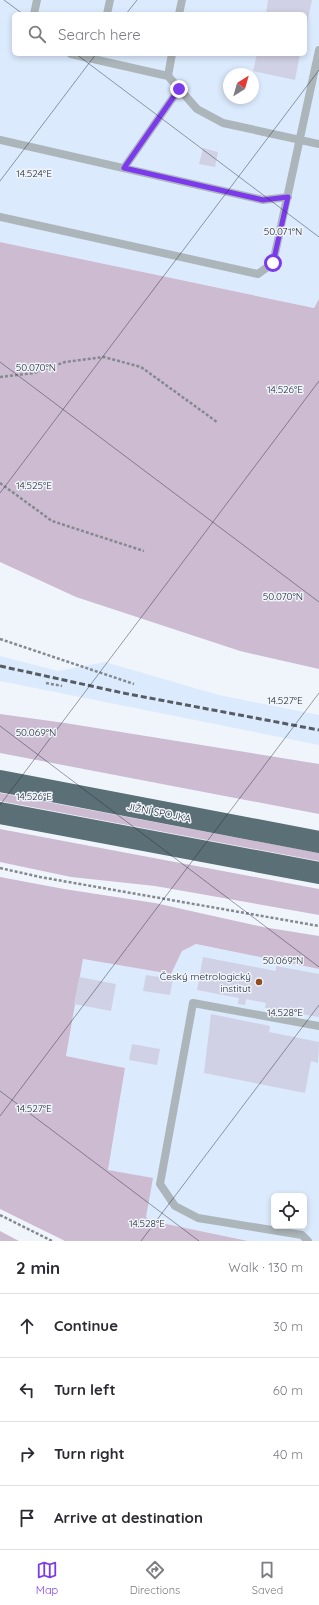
<!DOCTYPE html>
<meta charset="utf-8">
<style>
body{margin:0;font-family:Quicksand,sans-serif;background:#f2f2f3;color:#2b2b33}
.controls{position:absolute;right:12px;bottom:12px;display:grid;overflow:hidden;border-radius:6px;box-shadow:0 2px 6px #0003}
.controls button{width:36px;height:36px;display:grid;place-items:center;padding:0;border:0;border-bottom:1px solid #e1e1e2;background:#fff;color:#2b2b33;font:20px sans-serif}
.compass{position:absolute;left:223px;top:68px;width:36px;height:36px;border-radius:50%;background:#fff;box-shadow:0 2px 6px #0003;rotate:37deg}
.stop{position:absolute;width:12px;height:12px;margin:-9px;border:3px solid #7c3aed;border-radius:50%;background:#fff}
.stop.end{background:#7c3aed;border-color:#fff;box-shadow:0 1px 4px #0008}
.list{margin:0;padding:0;list-style:none}
h2{display:flex;justify-content:space-between;align-items:center;height:52px;margin:0;padding:0 16px;font-size:17px}
h2 small{font-size:13px;font-weight:400;color:#7c7c81}
.list li{display:grid;grid-template-columns:26px 1fr auto;gap:12px;align-items:center;box-sizing:border-box;height:64px;padding:0 16px;border-top:1px solid #e1e1e2}
.list b{display:block;font-size:15px;white-space:nowrap}
.list em{font-size:13px;font-style:normal;color:#7c7c81}
.icon{flex:none;width:22px;height:22px;fill:none;stroke:currentColor;stroke-width:2;stroke-linecap:round;stroke-linejoin:round}
.map{position:relative;flex:none;width:319px;height:1241px;overflow:hidden}
.search{position:absolute;background:#fff;box-shadow:0 2px 6px #0003;left:12px;right:12px;top:12px;height:44px;display:flex;align-items:center;gap:10px;box-sizing:border-box;padding:0 14px;border-radius:6px;color:#7c7c81;font-size:15px}
.sheet{height:308px;background:#fff}
nav{display:flex;justify-content:space-around;align-items:center;box-sizing:border-box;height:56px;border-top:1px solid #e1e1e2;background:#fff;font-size:11px;color:#7c7c81}
nav a{display:grid;justify-items:center;gap:2px}
nav .on{color:#7c3aed}
.map>svg:first-child{display:block}
.built{fill:#dbeafd;fill-rule:evenodd}
.green{fill:#cdbbd2}
.building{fill:#d1d1e5}
.lines{fill:none;stroke-linecap:round;stroke-linejoin:round}
.path{stroke:#848990;stroke-width:2.5;stroke-dasharray:3 2;stroke-linecap:butt}
.lane{stroke:#acb6ba;stroke-width:8}
.highway{stroke:#5b6f77;stroke-width:22}
.rail{stroke:#575c63;stroke-width:3;stroke-dasharray:6 3;stroke-linecap:butt}
.route{stroke:#7c3aed;stroke-width:5}
.ticks{fill:none;stroke:#272c33;stroke-width:1;stroke-opacity:0.45}
.poi-dot{fill:#924e1f;stroke:#f0f5fc;stroke-width:1.5}
.labels{text-anchor:middle;stroke-width:3;stroke-linejoin:round;paint-order:stroke}
.street-label{font-size:10px;fill:#272c33;stroke:#f0f5fc}
.poi-label{font-size:10px;fill:#272c33;stroke:#f0f5fc;text-anchor:end}
.ticks-label{font-size:10px;text-anchor:middle;fill:#272c33;stroke:#f0f5fc;stroke-width:3;stroke-linejoin:round;paint-order:stroke}
</style>
<div class="map">
<svg width="319" height="1241" viewBox="0 0 319 1241">
<rect width="100%" height="100%" fill="#f0f5fc"/>
<path class="built" d="M0,0h319v299l-5,9 -314,-66zM14,14h291v40h-291zM229,74h24v24h-24z
M0,656l58,15 47,-9 114,33 100,20v30l-319,-64z
M196,944l123,25v272h-71l-96,-20 -6,-4 -38,-46 17,-103 -59,-12 17,-97 88,15 11,-23zM274,1196h30v30h-30z"/>
<path class="green" d="M0,242l314,66 5,-9v370l-79,-18 -164,-54 -76,-35z
M0,714l65,9 254,41v50l-319,-61z
M0,793l319,60v8l-319,-60z
M0,829l319,60v26l-164,-29 -84,-9 -71,-15z
M0,877l64,12 91,14 108,24 56,9v33l-123,-25 -14,7 -11,23 -88,-15 -17,97 59,12 -17,102 45,8 -7,39 6,4 96,20h-183l-65,-32z
M0,1231l19,10h-19z"/>
<path class="building" d="M268,0h44l-6,29 -1,-15h-39z
M257,54h43l-5,26 -42,-9z
M203,148l15,4 -3,15 -16,-3z
M203,957l73,14v-5l43,8v43l-54,-9 1,-5 -20,-4 -1,6 -7,-1 1,-6 -42,-8z
M146,975l27,4 -3,16 -27,-4z
M79,977l37,7 -5,27 -37,-7z
M211,1014l59,12 -1,6 50,10 -1,21 -7,-2 -6,32 -101,-20z
M132,1044l28,5 -3,16 -28,-5z"/>
<g class="lines">
<path class="path" d="M0,377l34,-4 31,-11 39,-5 37,10 76,55
M0,483l52,38 92,30
M0,639l134,45
M46,683l16,3
M0,868l40,9 279,49
M0,1215l52,26"/>
<path class="lane" d="M34,14l3,-14
M107,14l3,-14
M179,14l3,-14
M71,54l97,22
M172,54l-4,22 29,33 26,14 96,21
M0,140l263,60 25,-3
M124,168l55,-79
M0,217l258,57 15,-11 46,-213
M308,1241l-6,-6 -104,-17 -23,-12 -15,-22 33,-181 126,23"/>
<path class="highway" d="M0,781l319,61
M0,813l319,60"/>
<path class="rail" d="M0,666l123,27 196,37"/>
</g>
<g class="lines">
<path class="route" d="M179,89l-55,79 139,32 25,-3 -15,66"/>
</g>
<path class="ticks" d="M4,0l19,14M126,14l11,-14M76,54l243,183M0,181l96,-127M0,362l319,240M0,493l319,-423M0,726l319,241M0,805l319,-424M0,1091l199,150M0,1116l319,-423M141,1241l178,-236"/>
<circle class="poi-dot" cx="259" cy="982" r="4"/>
<g class="labels">
<g class="street-label">
<text transform="translate(159 812) rotate(11)" y="4">JIŽNÍ SPOJKA</text>
</g>
<g class="poi-label">
<text x="251" y="980">Český metrologický<tspan x="251" dy="12">institut</tspan></text>
</g>
</g>
<g class="ticks-label">
<text x="34" y="177">14.524°E</text>
<text x="283" y="235">50.071°N</text>
<text x="36" y="371">50.070°N</text>
<text x="285" y="393">14.526°E</text>
<text x="34" y="489">14.525°E</text>
<text x="283" y="600">50.070°N</text>
<text x="285" y="704">14.527°E</text>
<text x="36" y="736">50.069°N</text>
<text x="34" y="800">14.526°E</text>
<text x="283" y="964">50.069°N</text>
<text x="285" y="1016">14.528°E</text>
<text x="34" y="1112">14.527°E</text>
<text x="147" y="1227">14.528°E</text>
</g>
</svg>
<div class="controls">
<button><svg class="icon" aria-label="locate" viewBox="0 0 24 24"><circle cx="12" cy="12" r="6"/><path d="M12 2v4M12 18v4M2 12h4M18 12h4"/></svg></button>
</div>
<svg class="compass" viewBox="-18 -18 36 36"><path d="M0-13l5 13h-10z" fill="#e53935"/><path d="M0 13l5-13h-10z" fill="#7c7c81"/></svg>
<div class="stop" style="left:273px;top:263px"></div>
<div class="stop end" style="left:179px;top:89px"></div>
<div class="search"><svg class="icon" aria-label="search" viewBox="0 0 24 24"><circle cx="10" cy="10" r="6"/><path d="M15 15l6 6"/></svg>Search here</div>
</div>
<section class="sheet">
<h2>2 min<small>Walk · 130 m</small></h2>
<ul class="list">
<li><svg class="icon" aria-label="ahead" viewBox="0 0 24 24"><path d="M12 20V5M6 11l6-6 6 6"/></svg><div><b>Continue</b></div><em>30 m</em></li>
<li><svg class="icon" aria-label="left" viewBox="0 0 24 24"><path d="M17 20v-9H6M10 6l-5 5 5 5"/></svg><div><b>Turn left</b></div><em>60 m</em></li>
<li><svg class="icon" aria-label="right" viewBox="0 0 24 24"><path d="M7 20v-9h11M14 6l5 5-5 5"/></svg><div><b>Turn right</b></div><em>40 m</em></li>
<li><svg class="icon" aria-label="arrive" viewBox="0 0 24 24"><path d="M6 21V4h12l-3 4 3 4H6"/></svg><div><b>Arrive at destination</b></div></li>
</ul>
</section>
<nav>
<a class="on"><svg class="icon" aria-label="map" viewBox="0 0 24 24"><path d="M3 6l6-2 6 2 6-2v14l-6 2-6-2-6 2zM9 4v14M15 6v14"/></svg>Map</a>
<a><svg class="icon" aria-label="directions" viewBox="0 0 24 24"><path d="M12 3l9 9-9 9-9-9zM9 14v-3h6M13 9l2 2-2 2"/></svg>Directions</a>
<a><svg class="icon" aria-label="saved" viewBox="0 0 24 24"><path d="M7 4h10v16l-5-4-5 4z"/></svg>Saved</a>
</nav>
